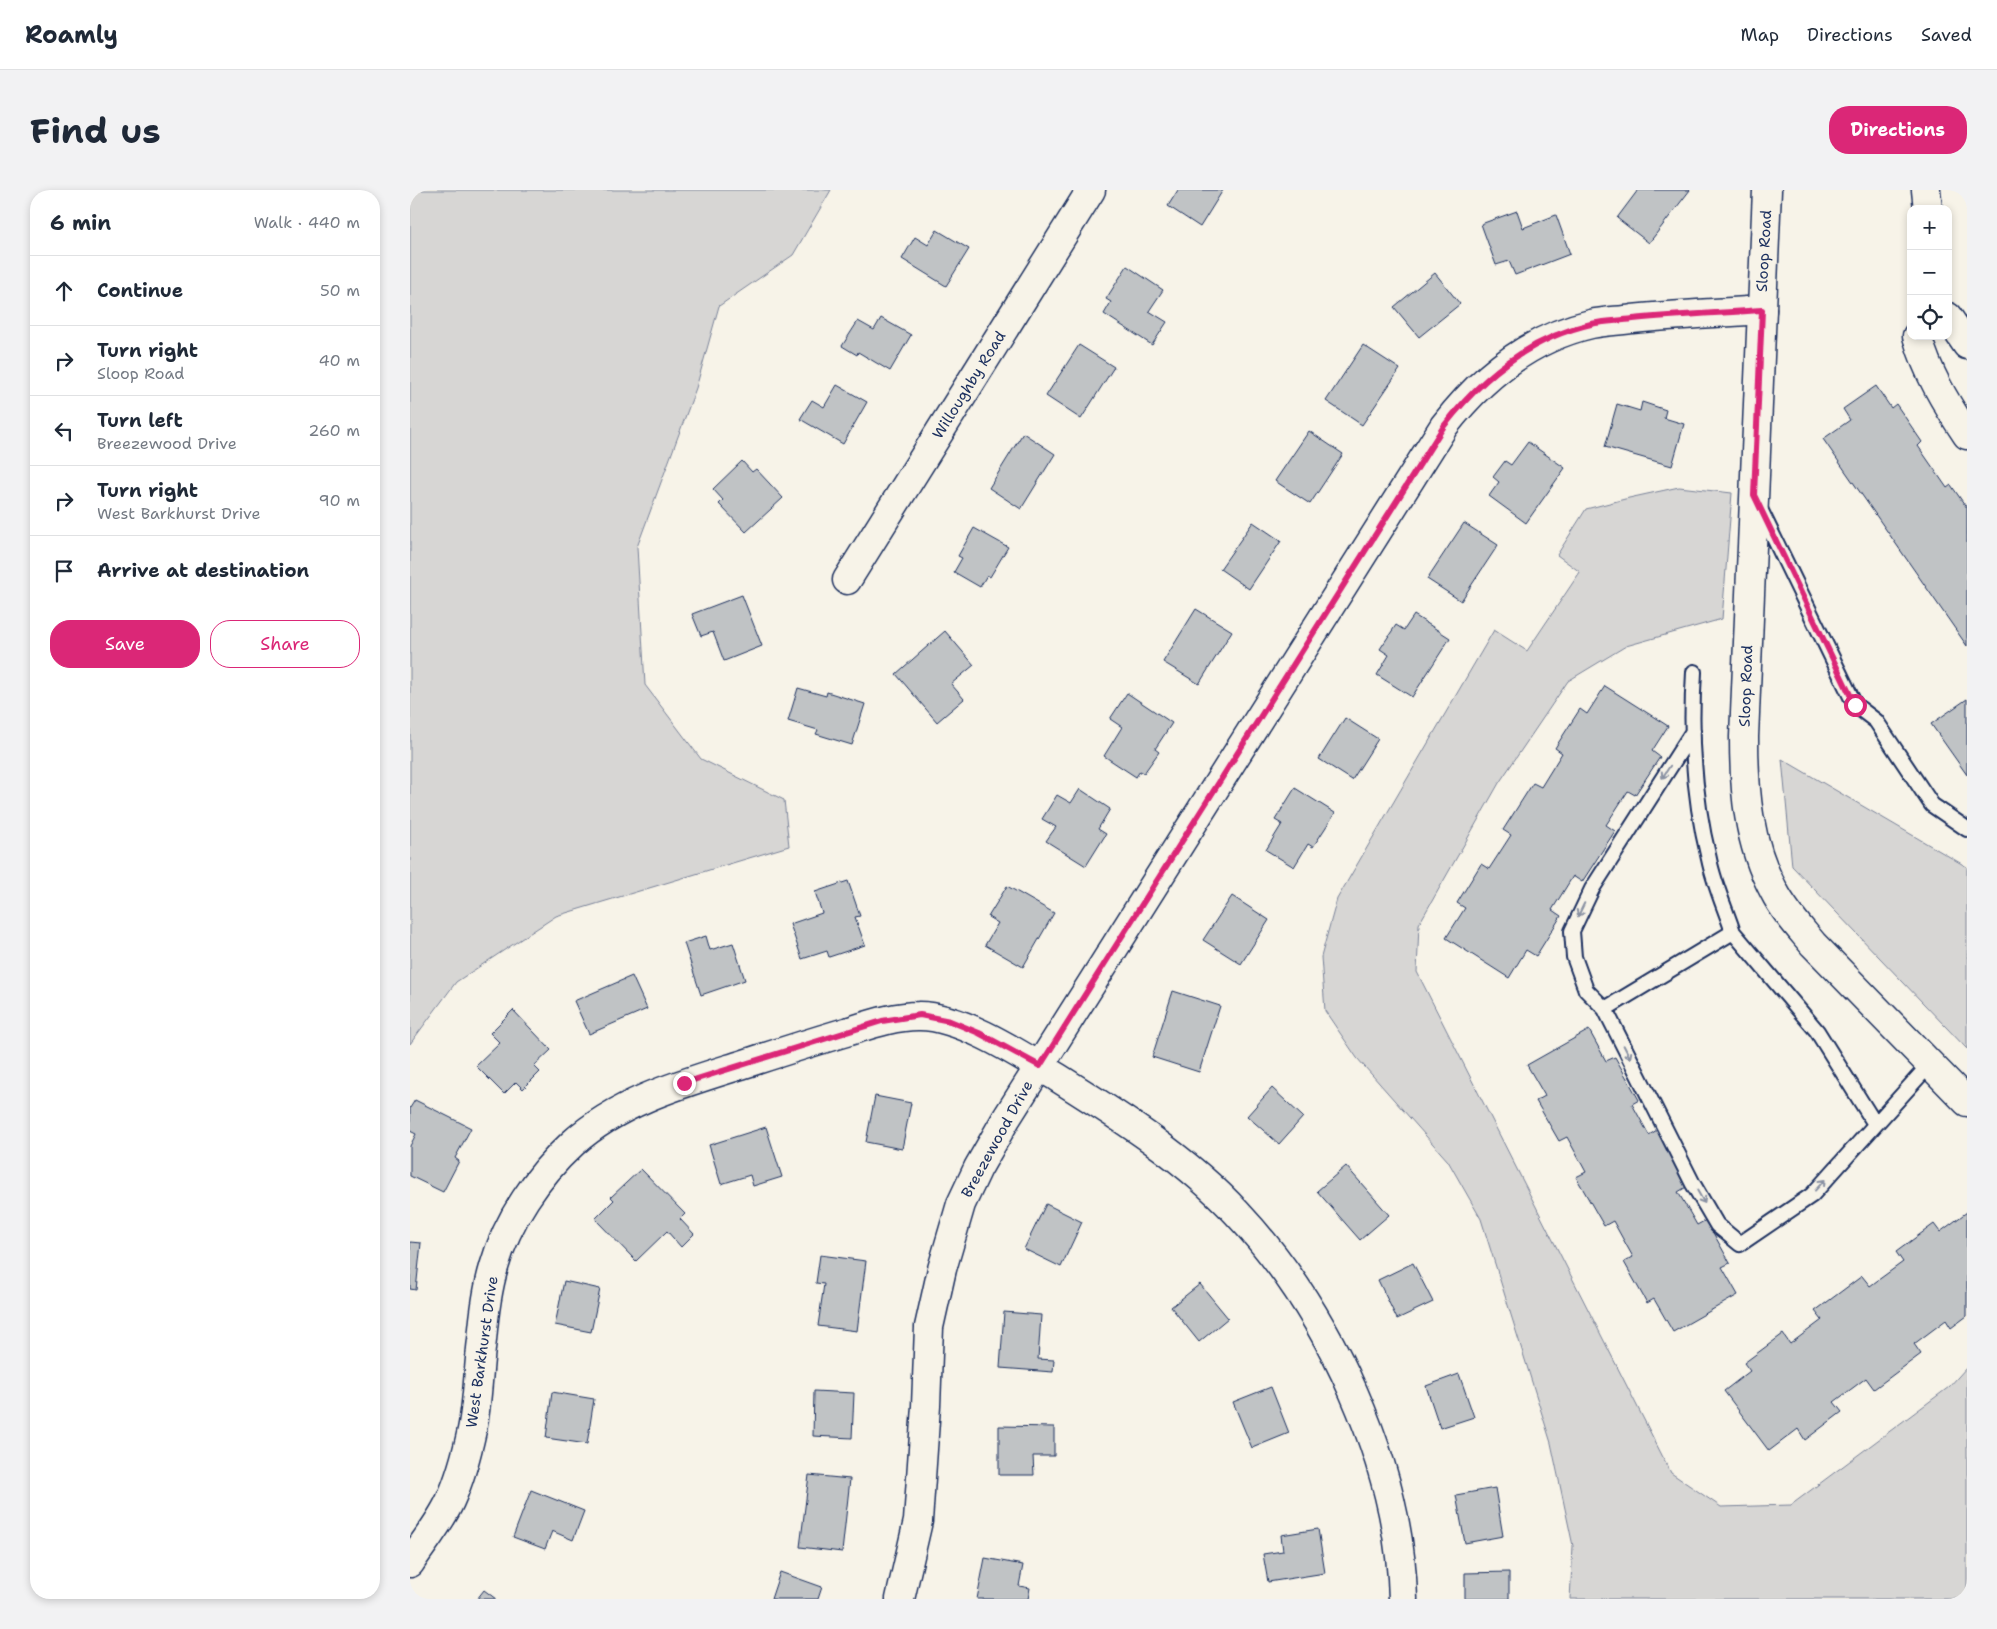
<!DOCTYPE html>
<meta charset="utf-8">
<style>
body{margin:0;font-family:"Shantell Sans",sans-serif;background:#f2f2f3;color:#1f2937}
.controls{position:absolute;right:15px;top:15px;display:grid;overflow:hidden;border-radius:10px;box-shadow:0 2px 8px #0003}
.controls button{width:45px;height:45px;display:grid;place-items:center;padding:0;border:0;border-bottom:1px solid #e0e1e3;background:#fff;color:#1f2937;font:25px sans-serif}
.stop{position:absolute;width:15px;height:15px;margin:-11px;border:4px solid #db2777;border-radius:50%;background:#fff}
.stop.end{background:#db2777;border-color:#fff;box-shadow:0 1px 5px #0008}
.list{margin:0;padding:0;list-style:none}
h2{display:flex;justify-content:space-between;align-items:center;height:65px;margin:0;padding:0 20px;font-size:21px}
h2 small{font-size:16px;font-weight:400;color:#747a83}
.list li{display:grid;grid-template-columns:32px 1fr auto;gap:15px;align-items:center;box-sizing:border-box;height:70px;padding:0 20px;border-top:1px solid #e0e1e3}
.list b{display:block;font-size:19px;white-space:nowrap}
.list p{margin:0;font-size:16px;white-space:nowrap;color:#747a83}
.list em{font-size:16px;font-style:normal;color:#747a83}
.actions{display:flex;gap:10px;padding:15px 20px}
.actions a{flex:1;padding:11px 0;border:1px solid #db2777;border-radius:20px;text-align:center;font-size:18px;color:#db2777}
.actions .main{background:#db2777;color:#fff}
.icon{flex:none;width:28px;height:28px;fill:none;stroke:currentColor;stroke-width:2;stroke-linecap:round;stroke-linejoin:round}
.map{position:relative;flex:none;width:1557px;height:1409px;overflow:hidden;border-radius:20px}
header{display:flex;align-items:center;gap:30px;box-sizing:border-box;height:70px;padding:0 25px;background:#fff;border-bottom:1px solid #e0e1e3}
header strong{font-size:24px}
nav{display:flex;gap:28px;margin-inline-start:auto;font-size:18px}
.intro{display:flex;align-items:center;justify-content:space-between;box-sizing:border-box;height:120px;padding:0 30px}
h1{margin:0;font-size:35px}
.button{padding:12px 22px;border-radius:20px;background:#db2777;color:#fff;font-size:18px;font-weight:700}
main{display:flex;gap:30px;padding:0 30px}
aside{flex:1;background:#fff;border-radius:20px;box-shadow:0 2px 8px #0003}
.map>svg:first-child{display:block}
.green{fill:#d7d6d4;stroke:#798299}
.building{fill:#c0c3c5;stroke:#1b2f5e}
.lines{fill:none;stroke-linecap:round;stroke-linejoin:round}
.service-casing{stroke:#1b2f5e;stroke-width:18}
.minor-casing{stroke:#1b2f5e;stroke-width:31}
.tertiary-casing{stroke:#1b2f5e;stroke-width:31}
.service{stroke:#f7f3e8;stroke-width:14}
.minor{stroke:#f7f3e8;stroke-width:28}
.tertiary{stroke:#f7f3e8;stroke-width:28}
.oneway{stroke:#8991a3}
.route{stroke:#db2777;stroke-width:6}
.labels{text-anchor:middle;stroke-width:4.5;stroke-linejoin:round;paint-order:stroke}
.street-label{font-size:15px;fill:#1b2f5e;stroke:#f7f3e8}
</style>
<header>
<strong>Roamly</strong>
<nav><a>Map</a><a>Directions</a><a>Saved</a></nav>
</header>
<div class="intro"><h1>Find us</h1><a class="button">Directions</a></div>
<main>
<aside>
<h2>6 min<small>Walk · 440 m</small></h2>
<ul class="list">
<li><svg class="icon" aria-label="ahead" viewBox="0 0 24 24"><path d="M12 20V5M6 11l6-6 6 6"/></svg><div><b>Continue</b></div><em>50 m</em></li>
<li><svg class="icon" aria-label="right" viewBox="0 0 24 24"><path d="M7 20v-9h11M14 6l5 5-5 5"/></svg><div><b>Turn right</b><p>Sloop Road</p></div><em>40 m</em></li>
<li><svg class="icon" aria-label="left" viewBox="0 0 24 24"><path d="M17 20v-9H6M10 6l-5 5 5 5"/></svg><div><b>Turn left</b><p>Breezewood Drive</p></div><em>260 m</em></li>
<li><svg class="icon" aria-label="right" viewBox="0 0 24 24"><path d="M7 20v-9h11M14 6l5 5-5 5"/></svg><div><b>Turn right</b><p>West Barkhurst Drive</p></div><em>90 m</em></li>
<li><svg class="icon" aria-label="arrive" viewBox="0 0 24 24"><path d="M6 21V4h12l-3 4 3 4H6"/></svg><div><b>Arrive at destination</b></div></li>
</ul>
<div class="actions"><a class="main">Save</a><a>Share</a></div>
</aside>
<div class="map">
<svg width="1557" height="1409" viewBox="0 0 1557 1409">
<rect width="100%" height="100%" fill="#f7f3e8"/>
<filter id="ink" filterUnits="userSpaceOnUse"><feTurbulence type="fractalNoise" baseFrequency=".02" numOctaves="2"/><feDisplacementMap in="SourceGraphic" scale="10" xChannelSelector="R" yChannelSelector="G"/><feConvolveMatrix kernelMatrix="1 2 1 2 8 2 1 2 1" color-interpolation-filters="sRGB"/></filter>
<g filter="url(#ink)">
<path class="green" d="M0,0h421l-38,65 -74,51 -23,82 -59,159 8,138 56,74 83,41 5,46 -233,70 -100,66 -46,62z
M1269,297l53,6 -10,126 -96,27 -58,35 -69,102 -80,141 -2,48 254,501 50,34 70,-2 158,-118 18,-20v232h-397l3,-53 -22,-103 -70,-224 -33,-58 -91,-103 -32,-47 -4,-54 16,-58 157,-269 33,21 53,-79 -23,-17 29,-46 43,-11z
M1372,569l185,108v182l-175,-183z"/>
<path class="building" d="M768,0h45l-23,37 -32,-21z
M1228,0h52l-41,53 -32,-25z
M1107,21l6,17 33,-13 14,39 -55,21 -6,-14 -13,4 -15,-41z
M527,40l32,19 -23,37 -44,-27 13,-22 13,8z
M717,76l36,24 -14,21 18,11 -15,23 -48,-31 7,-12 -5,-3z
M1025,83l25,31 -41,33 -25,-30z
M471,128l30,17 -21,36 -32,-19 -1,3 -15,-9 16,-25 16,9z
M669,155l35,22 -33,52 -35,-23z
M953,155l37,24 -38,56 -36,-24z
M427,195l30,17 -24,42 -43,-25 12,-19 12,7z
M1466,196l15,22 5,-4 26,38 -4,4 29,42 4,-3 16,23v138l-144,-207 27,-19 -7,-11z
M1232,212l24,8 -2,8 20,6 -12,42 -67,-19 12,-43 23,7z
M899,241l34,23 -33,50 -35,-23z
M613,243l32,21 -34,55 -32,-21z
M1118,252l37,26 -39,55 -37,-27 10,-14 -6,-5 12,-16 6,4z
M332,271l10,11 4,-3 27,29 -37,34 -27,-28 4,-4 -10,-11z
M843,332l28,19 -32,48 -29,-20z
M1054,333l34,22 -37,56 -34,-22z
M564,338l34,19 -18,30 -3,-2 -7,12 -26,-15 8,-14 -4,-2z
M332,405l20,51 -38,15 -11,-29 -12,4 -9,-22z
M786,419l36,22 -33,53 -36,-22z
M1004,425l36,23 -38,59 -35,-22 12,-20 -9,-6 16,-24 8,5z
M535,441l29,34 -23,19 13,15 -27,23 -41,-48z
M1195,496l63,40 -16,25 8,6 -25,38 -7,-4 -22,34 9,6 -33,51 -9,-6 -21,34 9,6 -25,40 -10,-6 -17,28 -63,-40 19,-30 -8,-5 24,-39 8,5 22,-34 -8,-5 30,-47 8,4 21,-34 -7,-5 25,-39 7,5z
M388,498l28,8 1,-4 38,12 -13,41 -36,-11 2,-4 -30,-9z
M717,503l45,30 -17,26 4,3 -15,21 -4,-2 -4,6 -32,-21 18,-29 -12,-8z
M1557,509v76l-36,-51z
M935,528l33,21 -26,41 -33,-21z
M885,598l40,25 -22,34 -5,-3 -14,23 -28,-17 16,-26 -7,-4z
M670,599l30,20 -12,20 8,5 -20,32 -40,-25 10,-14 -14,-8 15,-24 14,8z
M438,691l12,35 -5,1 10,28 -36,12 -2,-6 -25,8 -12,-35 32,-11 -7,-21z
M597,696l47,27 -31,54 -38,-22 13,-22 -10,-6z
M822,706l37,24 -28,44 -38,-24z
M296,746l4,14 23,-7 12,37 -44,15 -17,-52z
M222,786l15,33 -58,25 -15,-33z
M763,801l47,15 -21,66 -47,-15z
M103,820l38,40 -17,16 6,6 -17,17 -7,-7 -12,12 -28,-28 24,-23 -10,-10z
M1179,840l17,31 9,-4 24,43 -7,4 17,31 8,-5 31,56 -10,6 19,33 9,-5 24,43 -8,4 16,28 -65,37 -19,-33 -7,4 -23,-41 9,-5 -20,-36 -9,5 -28,-49 10,-5 -19,-35 -8,4 -23,-40 9,-5 -18,-31z
M862,898l31,29 -24,27 -32,-28z
M465,906l36,7 -9,46 -36,-7z
M5,910l56,28 -16,30 4,3 -16,31 -33,-16v-30l6,-12 -6,-3v-23z
M356,937l16,50 -29,9 -3,-11 -29,9 -12,-39z
M936,976l43,49 -29,25 -43,-49z
M231,979l44,45 -5,5 14,15 -13,13 -14,-16 -31,30 -41,-42 19,-19 -3,-3z
M636,1014l36,18 -21,45 -37,-18z
M1557,1022v104l-16,12 -5,-8 -32,24 7,10 -47,35 -8,-11 -32,24 8,10 -37,28 -7,-11 -29,22 -45,-60 26,-20 -6,-8 39,-29 7,10 32,-24 -7,-9 47,-35 8,10 33,-24 -7,-10 38,-28 6,8z
M0,1052l11,1 -5,47 -6,-1z
M410,1065l46,6 -9,70 -39,-5 6,-42 -8,-1z
M1003,1073l20,39 -36,17 -19,-39z
M154,1091l36,8 -9,43 -36,-7z
M790,1094l28,34 -29,24 -28,-35z
M594,1122l37,3 -3,44 16,1 -1,12 -53,-4z
M1049,1184l15,43 -34,11 -14,-42z
M861,1197l18,46 -37,15 -19,-46z
M404,1201l40,2 -2,45 -39,-2z
M142,1202l42,7 -7,45 -41,-6z
M589,1236l55,1v29h-21l1,19h-35z
M399,1285l41,4 -8,73 -42,-5z
M1085,1298l8,48 -38,7 -9,-48z
M121,1300l53,21 -11,29 -21,-9 -7,18 -32,-12z
M908,1339l7,44 -57,9 -5,-28 20,-3 -2,-16z
M575,1368l38,7 -4,21 11,2 -2,11h-51z
M370,1382l42,15 -4,12h-47z
M1099,1382v27h-44v-26z
M74,1400l12,9h-19z"/>
<g class="lines">
<defs>
<path id="service" d="M1348,315l97,200 21,16 56,84 35,24
M1284,482c-4,62 0,127 15,187 5,25 16,49 24,73
M1283,541l-101,158 -20,42 2,26 12,33 19,19 88,175 24,41 23,19 72,-49 118,-131
M1195,819l128,-77 84,99 58,93"/>
<path id="minor" d="M1516,0l2,19
M1538,127l19,28
M1507,146c11,38 28,66 50,99
M437,390l244,-390
M0,1373c13,-20 30,-40 40,-62 10,-22 17,-48 22,-71 6,-29 6,-60 10,-90 2,-24 5,-50 12,-73 13,-47 44,-92 79,-124 48,-43 111,-60 171,-79 34,-11 68,-22 102,-32 23,-7 48,-16 72,-16 43,-1 106,41 142,63 62,39 127,80 177,134 92,98 163,251 166,386
M490,1409l18,-78 8,-115 3,-79 13,-58 19,-65 17,-36 28,-49 438,-693c37,-48 86,-88 147,-102 13,-3 28,-3 41,-5 43,-4 87,-6 130,-9"/>
<path id="tertiary" d="M1357,0l-23,547c0,54 4,106 30,154 10,20 25,36 39,53l154,158"/>
</defs>
<use href="#service" class="service-casing"/>
<use href="#minor" class="minor-casing"/>
<use href="#tertiary" class="tertiary-casing"/>
<use href="#service" class="service"/>
<use href="#minor" class="minor"/>
<use href="#tertiary" class="tertiary"/>
</g>
<defs><path id="oneway-shaft" d="M-6 0H5M1.5-3L5.5 0L1.5 3" fill="none" stroke-width="1.6" stroke-linecap="round" stroke-linejoin="round" transform="scale(1.25)"/></defs>
<g class="oneway">
<use href="#oneway-shaft" transform="translate(1256 582) rotate(123)"/>
<use href="#oneway-shaft" transform="translate(1171 720) rotate(116)"/>
<use href="#oneway-shaft" transform="translate(1217 862) rotate(63)"/>
<use href="#oneway-shaft" transform="translate(1410 995) rotate(-48)"/>
<use href="#oneway-shaft" transform="translate(1291 1007) rotate(60)"/>
</g>
</g>
<g class="lines" filter="url(#ink)">
<path class="route" d="M274,893l198,-62 38,-6 30,6 29,12 61,33 404,-640c37,-48 86,-88 147,-102 13,-3 28,-3 42,-5 42,-4 86,-6 129,-9l-8,185 101,210"/>
</g>
<g class="labels">
<g class="street-label">
<text transform="translate(1354 61) rotate(-87)" y="5">Sloop Road</text>
<text transform="translate(559 195) rotate(-58)" y="5">Willoughby Road</text>
<text transform="translate(1336 496) rotate(-88)" y="5">Sloop Road</text>
<text transform="translate(587 949) rotate(-61)" y="5">Breezewood Drive</text>
<text transform="translate(72 1162) rotate(-82)" y="5">West Barkhurst Drive</text>
</g>
</g>
</svg>
<div class="controls">
<button>+</button>
<button>−</button>
<button><svg class="icon" aria-label="locate" viewBox="0 0 24 24"><circle cx="12" cy="12" r="6"/><path d="M12 2v4M12 18v4M2 12h4M18 12h4"/></svg></button>
</div>
<div class="stop" style="left:1445px;top:515px"></div>
<div class="stop end" style="left:274px;top:893px"></div>
</div>
</main>
